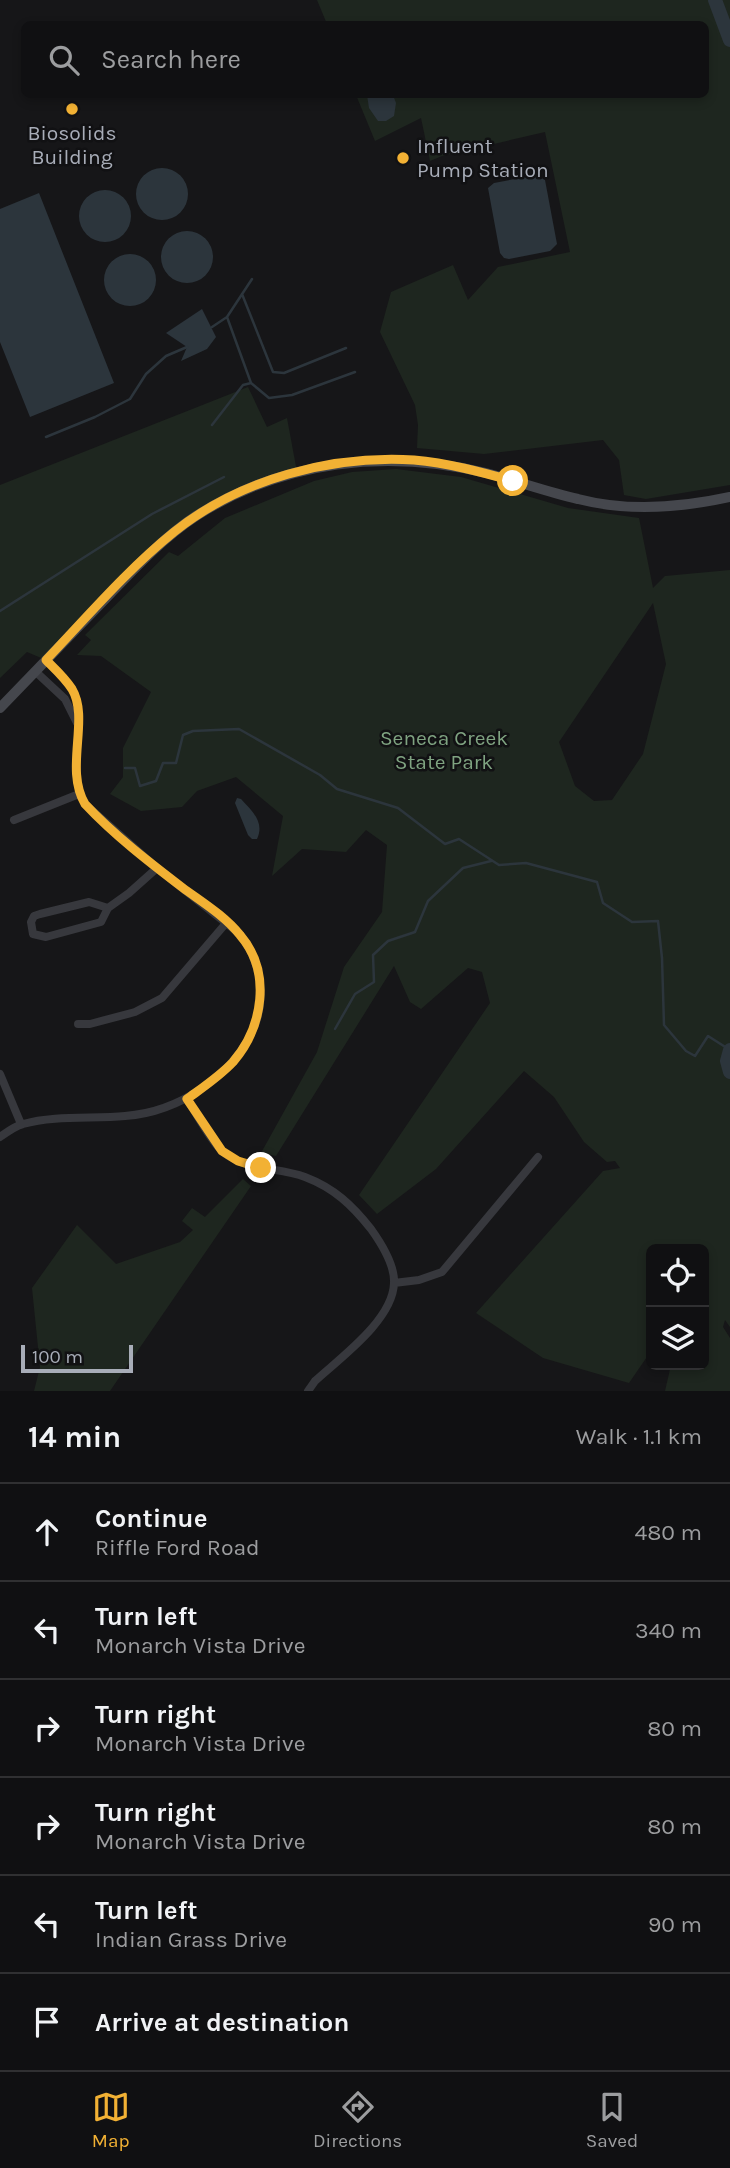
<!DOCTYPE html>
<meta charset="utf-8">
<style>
body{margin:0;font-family:Karla,sans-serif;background:#19191b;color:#f1f3f6}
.controls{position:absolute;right:21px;bottom:21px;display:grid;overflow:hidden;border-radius:10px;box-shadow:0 4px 10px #0003}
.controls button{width:63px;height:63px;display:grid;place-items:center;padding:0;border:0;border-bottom:2px solid #303032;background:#101012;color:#f1f3f6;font:35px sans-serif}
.scale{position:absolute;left:21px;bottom:18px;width:112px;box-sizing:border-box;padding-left:7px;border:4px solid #a8adb8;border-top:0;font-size:19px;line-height:24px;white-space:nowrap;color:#a8adb8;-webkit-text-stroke:5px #111113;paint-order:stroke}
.stop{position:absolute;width:21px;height:21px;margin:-16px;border:5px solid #f2b134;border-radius:50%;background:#fff}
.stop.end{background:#f2b134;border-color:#fff;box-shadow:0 2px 7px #0008}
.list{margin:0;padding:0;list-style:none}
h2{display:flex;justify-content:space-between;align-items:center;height:91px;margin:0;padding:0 28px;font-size:30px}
h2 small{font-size:23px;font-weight:400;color:#9c9d9f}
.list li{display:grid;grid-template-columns:46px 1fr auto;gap:21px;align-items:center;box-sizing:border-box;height:98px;padding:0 28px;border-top:2px solid #303032}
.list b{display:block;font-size:26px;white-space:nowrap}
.list p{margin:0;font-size:23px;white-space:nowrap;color:#9c9d9f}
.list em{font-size:23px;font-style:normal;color:#9c9d9f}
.icon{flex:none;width:38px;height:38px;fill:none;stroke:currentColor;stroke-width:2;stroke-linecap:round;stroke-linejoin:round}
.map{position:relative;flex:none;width:730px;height:1391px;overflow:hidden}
.search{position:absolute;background:#101012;box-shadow:0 4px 10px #0003;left:21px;right:21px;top:21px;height:77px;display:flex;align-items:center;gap:18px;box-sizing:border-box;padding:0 24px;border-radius:10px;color:#9c9d9f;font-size:26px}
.sheet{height:679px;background:#101012}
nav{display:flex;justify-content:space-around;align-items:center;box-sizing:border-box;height:98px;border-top:2px solid #303032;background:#101012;font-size:19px;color:#9c9d9f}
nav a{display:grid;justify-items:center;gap:4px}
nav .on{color:#f2b134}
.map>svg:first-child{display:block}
.green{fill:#1e261f;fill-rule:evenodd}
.water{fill:#2c353c}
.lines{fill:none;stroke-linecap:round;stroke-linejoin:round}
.stream{stroke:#2c353c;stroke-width:2.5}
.river{stroke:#2c353c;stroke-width:14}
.street{stroke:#37383d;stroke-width:8}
.secondary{stroke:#45474d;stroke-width:10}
.route{stroke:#f2b134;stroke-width:9}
.poi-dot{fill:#f2b134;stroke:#111113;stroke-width:2.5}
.labels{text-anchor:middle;stroke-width:5;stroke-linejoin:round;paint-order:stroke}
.poi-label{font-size:21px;fill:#a8adb8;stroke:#111113}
.park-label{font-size:21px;fill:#7fa381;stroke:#111113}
</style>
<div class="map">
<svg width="730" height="1391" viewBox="0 0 730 1391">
<rect width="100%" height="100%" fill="#161618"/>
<path class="green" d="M317,0h413v485l-84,14 -22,-4 -5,-35 -16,-20 -119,14 -67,-6 1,-23 -3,-20 -35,-73 11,-40 62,-27 15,35 30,-33 72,-15 -25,-120 -103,24 -12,5 -9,-43 -46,23 -19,-46 350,-1v-70h-379z
M248,387l19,40 20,-9 10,54 -101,44 -150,144 -19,-8 -27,26v-193z
M396,469l65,8 107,31 71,10 14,70 12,-12 65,-6v757l-5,-7 -2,7 7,11v53h-65l6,-26h33v-116h-53v102l-22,32 -86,-25 -67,-45 127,-142 17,-3 -5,-7 -8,1 -23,-20 -30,-45 -30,-26 -88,98 -59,45 -18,-19 131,-192 -8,-31 -14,-4 -47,41 -11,-7 -16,-36 -118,190 -15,-3 56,-101 27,-85 38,-55 5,-67 -21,-15 -20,22 -44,-3 -30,27 11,-60 -47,-39 -39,14 -15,16 -41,4 -31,-17 13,-17v-29l28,-56 -50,-36 -24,-1 14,-15 -6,-5 84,-83 9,4 47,-38 89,-37 38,-9zM653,603l13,61 -23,90 -31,46 -18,1 -19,-15 -16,-44z
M243,1179l8,7 -141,205h-76l6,-24 -8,-79 45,-63 39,39 64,-22 13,-12 -11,-9 10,-13 13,9z"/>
<path class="water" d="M367,95h26l3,8 -2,13 -8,5h-8l-9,-13z
M136 194a26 26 0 1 1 52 0a26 26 0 1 1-52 0Z
M536,175l9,5 12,64 -7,7 -41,8 -5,-1 -4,-5 -12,-65 6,-5z
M79 216a26 26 0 1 1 52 0a26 26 0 1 1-52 0Z
M39,193l75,190 -84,34 -30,-75v-133z
M161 257a26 26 0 1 1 52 0a26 26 0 1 1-52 0Z
M104 280a26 26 0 1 1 52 0a26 26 0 1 1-52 0Z
M202,309l14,28 -9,12 -26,12 6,-14 -21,-14z
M237,798l4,1c11,12 24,23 16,40h-5l-4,-4 -13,-32z"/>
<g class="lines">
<path class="stream" d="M242,294l31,78 11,1 62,-25
M227,317l24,66 18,15 23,-3 63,-23
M212,327l15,-10 25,-38
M212,425l31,-40 8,-2
M46,437l49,-20 35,-18 16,-25 20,-18 21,-9
M0,611l152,-97 72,-37
M125,768h10l5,18 16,-5 7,-18h13l7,-28 10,-4 46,-2 81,46 17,14 61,19 47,36 14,-5 40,26 27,-2 71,19 6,21 29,19 26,-1 4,37 2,67 22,26 9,5 13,-20 22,14
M335,1029l20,-35 19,-12 -1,-27 15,-14 27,-9 13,-31 35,-33 28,-7"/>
<path class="river" d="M715,0l15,40
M730,1050l-3,11 3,11"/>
<path class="street" d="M36,672l29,27 12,24
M14,820l65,-26
M108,908l-7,14 -55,15 -13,-3 -2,-12 3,-6 6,-2 49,-12 19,6 21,-15 28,-25
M78,1024h12l45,-12 27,-14 65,-76
M0,1074l21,50
M187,1099c10,15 23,42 36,53 23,19 55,15 82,25 29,11 47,28 66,52 10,14 24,36 23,54 -1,37 -54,75 -79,98l-7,10
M0,1137c7,-5 15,-11 23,-13 31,-9 70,-5 102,-8 54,-4 109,-40 130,-91 12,-31 4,-66 -15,-91l-83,-66 -72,-64c-21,-35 5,-85 -13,-115 -7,-11 -17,-20 -26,-29
M394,1283l25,-3 23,-8 96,-115"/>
<path class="secondary" d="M0,708c37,-38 73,-76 110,-114 27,-28 54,-57 86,-78 88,-56 191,-67 290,-43 31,8 61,19 92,26 50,13 102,9 152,-2"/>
</g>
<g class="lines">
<path class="route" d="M261,1168l-23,-7 -16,-10 -35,-52c15,-11 33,-23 46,-37 30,-35 39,-90 7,-127 -15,-19 -38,-33 -57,-47 -34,-26 -69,-53 -98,-84 -21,-35 5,-85 -13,-115 -7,-11 -17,-20 -26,-29 41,-43 81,-90 128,-128 66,-53 157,-77 240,-72 34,3 67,12 99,21"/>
</g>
<g class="poi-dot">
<circle cx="72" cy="109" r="7"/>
<circle cx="403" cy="158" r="7"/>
</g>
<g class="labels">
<g class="poi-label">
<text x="72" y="140">Biosolids<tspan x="72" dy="24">Building</tspan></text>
<text x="417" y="153" text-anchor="start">Influent<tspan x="417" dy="24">Pump Station</tspan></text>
</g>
<g class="park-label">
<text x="444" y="745">Seneca Creek<tspan x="444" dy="24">State Park</tspan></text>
</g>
</g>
</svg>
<div class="controls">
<button><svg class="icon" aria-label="locate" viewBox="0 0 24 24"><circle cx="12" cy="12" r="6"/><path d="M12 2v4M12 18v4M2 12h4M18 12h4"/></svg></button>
<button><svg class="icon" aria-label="layers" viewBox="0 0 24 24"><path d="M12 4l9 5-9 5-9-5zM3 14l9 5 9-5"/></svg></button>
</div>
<div class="scale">100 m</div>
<div class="stop" style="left:513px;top:481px"></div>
<div class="stop end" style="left:261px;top:1168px"></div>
<div class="search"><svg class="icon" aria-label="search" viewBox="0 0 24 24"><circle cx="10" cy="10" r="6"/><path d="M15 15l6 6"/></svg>Search here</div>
</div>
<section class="sheet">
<h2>14 min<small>Walk · 1.1 km</small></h2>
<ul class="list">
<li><svg class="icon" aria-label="ahead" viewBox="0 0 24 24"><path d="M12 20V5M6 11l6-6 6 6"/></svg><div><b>Continue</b><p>Riffle Ford Road</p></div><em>480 m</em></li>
<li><svg class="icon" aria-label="left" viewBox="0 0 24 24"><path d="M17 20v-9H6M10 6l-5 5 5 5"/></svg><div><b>Turn left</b><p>Monarch Vista Drive</p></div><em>340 m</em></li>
<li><svg class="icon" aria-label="right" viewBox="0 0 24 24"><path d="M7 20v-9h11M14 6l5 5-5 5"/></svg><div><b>Turn right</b><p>Monarch Vista Drive</p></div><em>80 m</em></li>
<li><svg class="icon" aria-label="right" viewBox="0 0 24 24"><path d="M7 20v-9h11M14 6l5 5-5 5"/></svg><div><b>Turn right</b><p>Monarch Vista Drive</p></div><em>80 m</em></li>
<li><svg class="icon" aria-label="left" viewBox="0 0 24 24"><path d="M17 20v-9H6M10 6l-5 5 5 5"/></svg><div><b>Turn left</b><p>Indian Grass Drive</p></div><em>90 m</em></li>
<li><svg class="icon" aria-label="arrive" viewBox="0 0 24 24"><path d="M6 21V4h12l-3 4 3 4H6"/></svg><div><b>Arrive at destination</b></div></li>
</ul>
</section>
<nav>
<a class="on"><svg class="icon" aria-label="map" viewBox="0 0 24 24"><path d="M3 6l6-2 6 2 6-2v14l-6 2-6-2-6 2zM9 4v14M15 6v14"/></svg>Map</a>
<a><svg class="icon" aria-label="directions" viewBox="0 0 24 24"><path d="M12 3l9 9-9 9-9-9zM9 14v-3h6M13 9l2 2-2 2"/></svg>Directions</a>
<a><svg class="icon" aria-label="saved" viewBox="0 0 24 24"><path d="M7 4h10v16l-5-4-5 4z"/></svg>Saved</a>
</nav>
